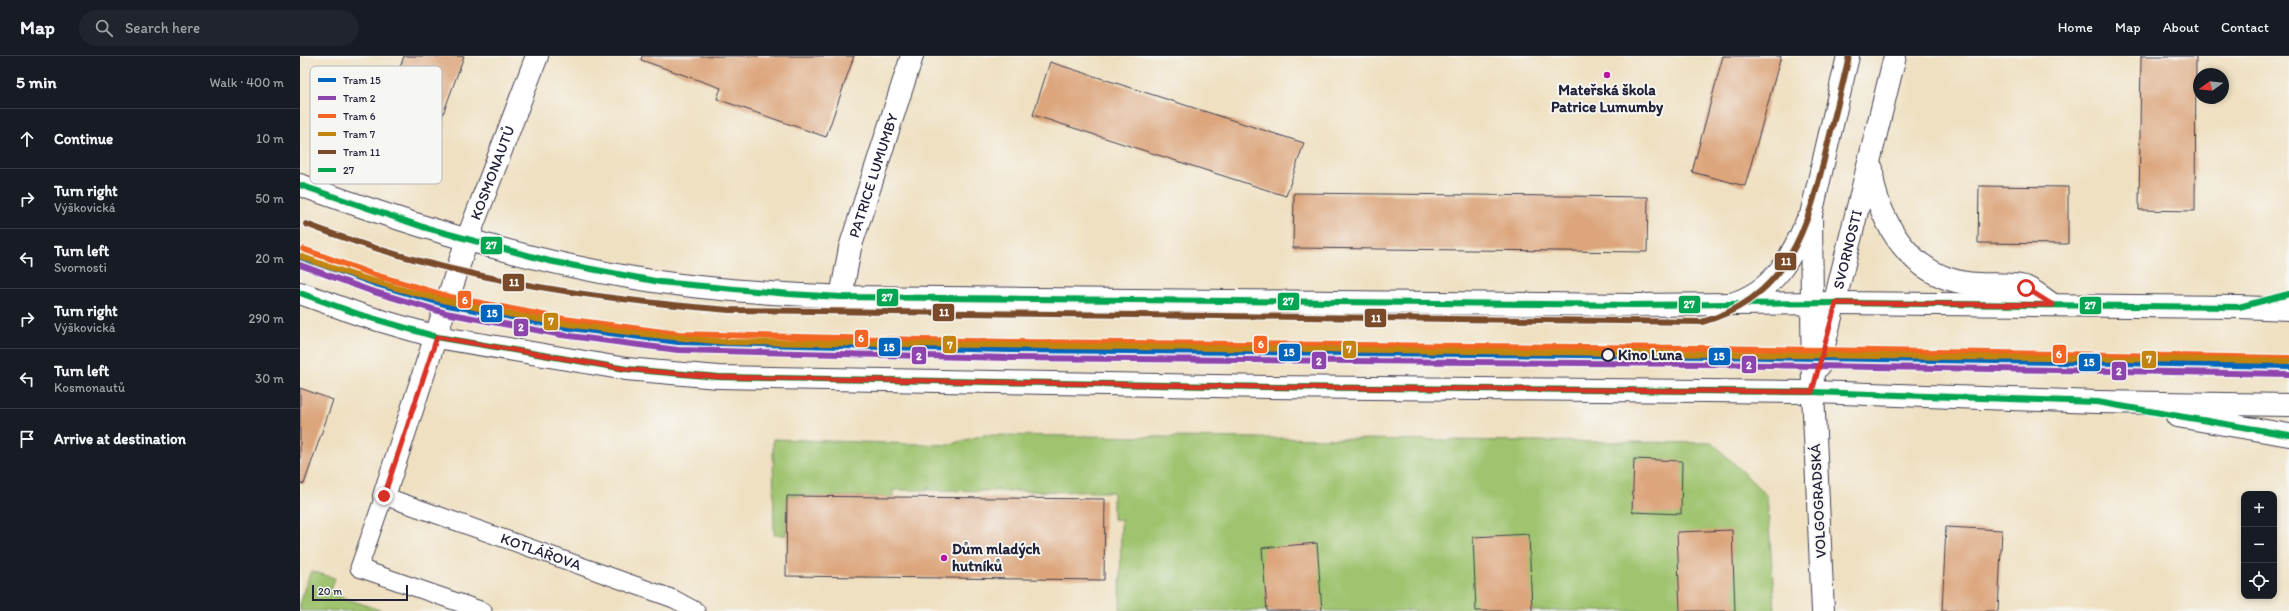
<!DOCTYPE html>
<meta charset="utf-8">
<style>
body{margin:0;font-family:Itim,sans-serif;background:#20242c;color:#f1f3f6}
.controls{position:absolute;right:12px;bottom:12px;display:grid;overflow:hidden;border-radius:8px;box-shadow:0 2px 6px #0003}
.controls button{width:36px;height:36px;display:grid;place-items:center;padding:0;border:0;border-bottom:1px solid #363941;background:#171b24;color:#f1f3f6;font:20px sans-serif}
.compass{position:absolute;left:1893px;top:12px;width:36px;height:36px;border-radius:50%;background:#171b24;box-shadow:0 2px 6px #0003;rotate:255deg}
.scale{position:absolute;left:12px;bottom:10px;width:96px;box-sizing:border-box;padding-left:4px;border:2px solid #22223b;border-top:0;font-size:11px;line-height:14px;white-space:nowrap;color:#22223b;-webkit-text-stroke:3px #f6f6f2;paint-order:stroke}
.stop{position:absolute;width:12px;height:12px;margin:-9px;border:3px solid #d93025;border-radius:50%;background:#fff}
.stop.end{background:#d93025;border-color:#fff;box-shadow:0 1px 4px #0008}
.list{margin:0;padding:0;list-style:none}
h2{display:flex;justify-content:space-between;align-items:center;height:52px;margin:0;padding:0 16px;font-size:17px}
h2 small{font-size:13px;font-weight:400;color:#9ea1a6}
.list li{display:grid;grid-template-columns:26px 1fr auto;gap:12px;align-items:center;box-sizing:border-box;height:60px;padding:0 16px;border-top:1px solid #363941}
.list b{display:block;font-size:15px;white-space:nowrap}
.list p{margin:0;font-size:13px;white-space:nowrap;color:#9ea1a6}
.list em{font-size:13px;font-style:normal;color:#9ea1a6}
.icon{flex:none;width:22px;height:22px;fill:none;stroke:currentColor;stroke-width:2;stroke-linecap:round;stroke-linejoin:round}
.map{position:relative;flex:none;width:1989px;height:555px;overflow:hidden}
header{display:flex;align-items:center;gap:24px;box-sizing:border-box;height:56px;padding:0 20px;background:#171b24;border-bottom:1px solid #363941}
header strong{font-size:19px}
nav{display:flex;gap:22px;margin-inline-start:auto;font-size:14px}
.search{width:280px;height:36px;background:#20242c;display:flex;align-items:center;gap:10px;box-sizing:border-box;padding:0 14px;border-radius:22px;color:#9ea1a6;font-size:15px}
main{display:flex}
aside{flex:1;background:#171b24}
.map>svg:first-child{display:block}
.green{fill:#9fc36e;stroke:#607254}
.building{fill:#dca57c}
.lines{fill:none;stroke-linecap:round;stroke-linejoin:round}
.lane-casing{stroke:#413e4f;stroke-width:19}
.street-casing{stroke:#413e4f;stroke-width:24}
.secondary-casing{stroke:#413e4f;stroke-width:24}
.lane{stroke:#fff;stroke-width:17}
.street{stroke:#fff;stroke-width:22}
.secondary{stroke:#fff;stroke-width:22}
.bus-1-casing{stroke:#f6f6f2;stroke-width:9}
.bus-1{stroke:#00a651;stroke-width:6}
.tram-1-casing{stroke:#f6f6f2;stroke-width:9}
.tram-2-casing{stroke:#f6f6f2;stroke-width:9}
.tram-3-casing{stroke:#f6f6f2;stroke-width:9}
.tram-4-casing{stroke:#f6f6f2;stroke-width:9}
.tram-5-casing{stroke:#f6f6f2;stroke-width:9}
.tram-1{stroke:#0065bd;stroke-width:6}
.tram-2{stroke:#8e44ad;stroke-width:6}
.tram-3{stroke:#f26522;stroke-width:6}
.tram-4{stroke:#c2850f;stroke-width:6}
.tram-5{stroke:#7a4b2a;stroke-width:6}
.route{stroke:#d93025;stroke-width:5}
.poi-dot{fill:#b5179e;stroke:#f6f6f2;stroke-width:1.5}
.stop-dot{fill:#f6f6f2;stroke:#22223b;stroke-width:2}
.labels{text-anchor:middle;stroke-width:4;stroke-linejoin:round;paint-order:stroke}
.poi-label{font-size:15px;font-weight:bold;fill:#22223b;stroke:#f6f6f2}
.street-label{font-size:15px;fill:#22223b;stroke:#f6f6f2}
.stop-label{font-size:15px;font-weight:bold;fill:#22223b;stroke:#f6f6f2;text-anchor:start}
.key{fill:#f6f6f2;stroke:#b6b6bb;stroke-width:1}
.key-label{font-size:11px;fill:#22223b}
.line-badge{stroke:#f6f6f2;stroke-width:1.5}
.badge-label{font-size:11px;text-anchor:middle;font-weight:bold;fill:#fff}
</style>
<header>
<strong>Map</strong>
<div class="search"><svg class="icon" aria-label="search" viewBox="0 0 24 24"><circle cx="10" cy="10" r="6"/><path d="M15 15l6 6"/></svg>Search here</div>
<nav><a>Home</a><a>Map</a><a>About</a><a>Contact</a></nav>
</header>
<main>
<aside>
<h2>5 min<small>Walk · 400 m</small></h2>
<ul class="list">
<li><svg class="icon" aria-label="ahead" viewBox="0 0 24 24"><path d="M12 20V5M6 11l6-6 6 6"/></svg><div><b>Continue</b></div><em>10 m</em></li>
<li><svg class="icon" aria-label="right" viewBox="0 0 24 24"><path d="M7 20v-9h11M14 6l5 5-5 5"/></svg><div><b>Turn right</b><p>Výškovická</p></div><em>50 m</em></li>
<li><svg class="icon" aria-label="left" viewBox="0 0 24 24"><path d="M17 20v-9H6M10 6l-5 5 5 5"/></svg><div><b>Turn left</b><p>Svornosti</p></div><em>20 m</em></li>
<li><svg class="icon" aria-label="right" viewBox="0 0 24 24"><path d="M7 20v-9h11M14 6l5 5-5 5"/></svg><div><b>Turn right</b><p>Výškovická</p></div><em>290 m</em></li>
<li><svg class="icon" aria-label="left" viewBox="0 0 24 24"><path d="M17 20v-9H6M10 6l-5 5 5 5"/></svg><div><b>Turn left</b><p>Kosmonautů</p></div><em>30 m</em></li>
<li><svg class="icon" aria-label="arrive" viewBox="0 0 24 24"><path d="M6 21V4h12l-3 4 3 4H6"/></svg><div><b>Arrive at destination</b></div></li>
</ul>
</aside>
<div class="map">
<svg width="1989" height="555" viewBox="0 0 1989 555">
<rect width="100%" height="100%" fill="#f6f6f2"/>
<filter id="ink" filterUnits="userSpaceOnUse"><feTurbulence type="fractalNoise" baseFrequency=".025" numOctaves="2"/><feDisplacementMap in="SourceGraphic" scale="8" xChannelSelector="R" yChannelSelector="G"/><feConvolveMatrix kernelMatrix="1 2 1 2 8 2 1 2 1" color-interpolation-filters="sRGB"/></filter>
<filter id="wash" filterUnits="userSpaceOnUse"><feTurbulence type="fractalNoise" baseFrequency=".012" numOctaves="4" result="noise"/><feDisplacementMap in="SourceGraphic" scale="16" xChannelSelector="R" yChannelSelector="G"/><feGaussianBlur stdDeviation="0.9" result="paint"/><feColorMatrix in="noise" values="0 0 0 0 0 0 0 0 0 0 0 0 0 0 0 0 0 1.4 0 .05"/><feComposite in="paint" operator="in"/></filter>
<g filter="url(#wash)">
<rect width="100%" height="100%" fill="#efe0c1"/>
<path class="green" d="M684,379l729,8 54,53 8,115h-655l1,-91 -8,-1v-27l-114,-1 -2,-4v4l-67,-1 -2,-4v4h-35v7l-106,-1 -1,39h-12l-1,-96 173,6z
M11,515l24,7 -5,15 53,18h-83v-10z"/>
<g id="blocks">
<path class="building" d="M104,0h60l-30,83 -52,-20z
M342,0h212l-28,81 -109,-38 4,-11 -80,-28z
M1423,0h58l-36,130 -53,-14z
M1841,0h55l-1,155 -56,-1z
M750,6l254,81 -18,53 -253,-81z
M1679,130l89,1v57l-90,-1z
M994,137l354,4 -1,55 -354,-4z
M0,332l33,12 -29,84 -4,-1z
M1334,403l48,2 -1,53 -49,-2z
M487,440l318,3 -1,81 -318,-4z
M1646,471l56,3 -4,81h-56z
M1432,474l3,81h-55l-3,-79z
M1229,478l3,77h-56l-3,-74z
M1017,487l5,68h-55l-5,-63z"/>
</g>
</g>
<g filter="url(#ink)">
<use href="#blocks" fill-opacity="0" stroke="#413e4f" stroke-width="1"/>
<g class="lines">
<defs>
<g id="lane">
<path id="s1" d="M183,555l-124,-43 25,-72 290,103 22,12"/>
</g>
<g id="street">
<path d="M1572,113c0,21 9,42 19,60 20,34 48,54 88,55 15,1 31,-1 46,3 10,4 19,12 28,18"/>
<path id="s2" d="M541,241l9,-49 62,-192"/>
<path d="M1431,248c42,-12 60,-45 76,-83"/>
<path id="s3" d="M1519,310l76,-310"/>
<path id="s4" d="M84,440l83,-256 70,-184"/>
<path d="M1523,555l-10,-219 -2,-177 37,-159"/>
</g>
<path id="secondary" d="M0,129c109,39 219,74 334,93 69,12 138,15 207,19l792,8 203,-2 403,4 50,2
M0,237l61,22 76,22 189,32 92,8 551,10 544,5 284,10 192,3
M1877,360l112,19"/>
</defs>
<use href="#lane" class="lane-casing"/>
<use href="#street" class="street-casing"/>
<use href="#secondary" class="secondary-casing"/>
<use href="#lane" class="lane"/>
<use href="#street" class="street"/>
<use href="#secondary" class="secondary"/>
<defs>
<path id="bus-1" d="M0,129l123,42 126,34 111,21 129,12 52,3 792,8 203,-2 403,4 50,-13
M0,237l61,22 76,22 189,32 92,8 551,10 544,5 284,10 192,33"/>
</defs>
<use href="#bus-1" class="bus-1-casing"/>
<use href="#bus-1" class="bus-1"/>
<defs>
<path id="tram-1" d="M0,201l73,26 75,22 115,22 115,15 332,8 696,6 583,10"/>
<path id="tram-2" d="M0,209l71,26 75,22 116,22 116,15 332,8 696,6 583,10"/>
<path id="tram-3" d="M3,193l72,26 75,22 114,22 115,15 331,8 696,6 583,10"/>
<path id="tram-4" d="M0,200c137,53 281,74 427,86l1562,19"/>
<path id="tram-5" d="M6,168c137,53 277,74 423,86l973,12c86,-24 106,-94 124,-171 8,-32 16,-63 23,-95"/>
</defs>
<use href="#tram-1" class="tram-1-casing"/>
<use href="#tram-2" class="tram-2-casing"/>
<use href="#tram-3" class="tram-3-casing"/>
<use href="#tram-4" class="tram-4-casing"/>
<use href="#tram-5" class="tram-5-casing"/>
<use href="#tram-1" class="tram-1"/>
<use href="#tram-2" class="tram-2"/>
<use href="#tram-3" class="tram-3"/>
<use href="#tram-4" class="tram-4"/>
<use href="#tram-5" class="tram-5"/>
</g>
</g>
<g class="lines" filter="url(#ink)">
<path class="route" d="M84,440l53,-159 189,32 92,8 551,10 543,5 24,-89 217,2 -27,-17"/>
</g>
<g class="poi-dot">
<circle cx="1307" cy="19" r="4"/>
<circle cx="644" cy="502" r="4"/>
</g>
<circle class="stop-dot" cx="1308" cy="299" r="6"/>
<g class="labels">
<g class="poi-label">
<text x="1307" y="39">Mateřská škola<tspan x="1307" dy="17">Patrice Lumumby</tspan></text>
<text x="652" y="498" text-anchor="start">Dům mladých<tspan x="652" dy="17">hutníků</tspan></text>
</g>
<g class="street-label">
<text dy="5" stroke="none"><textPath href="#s4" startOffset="341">KOSMONAUTŮ</textPath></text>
<text dy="5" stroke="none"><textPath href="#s2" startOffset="126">PATRICE LUMUMBY</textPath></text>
<text dy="5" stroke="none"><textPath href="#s3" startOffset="120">SVORNOSTI</textPath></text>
<text transform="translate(1518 445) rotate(-93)" y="5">VOLGOGRADSKÁ</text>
<text dy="5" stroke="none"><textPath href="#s1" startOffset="374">KOTLÁŘOVA</textPath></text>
</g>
<g class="stop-label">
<text x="1318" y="304">Kino Luna</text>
</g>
</g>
<rect x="10" y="10" width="132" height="118" rx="6" class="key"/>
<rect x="18" y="22" width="18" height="4" fill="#0065bd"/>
<rect x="18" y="40" width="18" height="4" fill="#8e44ad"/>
<rect x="18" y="58" width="18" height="4" fill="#f26522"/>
<rect x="18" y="76" width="18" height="4" fill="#c2850f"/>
<rect x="18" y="94" width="18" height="4" fill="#7a4b2a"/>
<rect x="18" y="112" width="18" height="4" fill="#00a651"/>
<g class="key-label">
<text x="43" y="28">Tram 15</text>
<text x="43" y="46">Tram 2</text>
<text x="43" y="64">Tram 6</text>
<text x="43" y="82">Tram 7</text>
<text x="43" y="100">Tram 11</text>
<text x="43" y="118">27</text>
</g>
<g class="line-badge">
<rect x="180" y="180" width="23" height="19" rx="4" fill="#00a651"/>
<rect x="1474" y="196" width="23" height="19" rx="4" fill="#7a4b2a"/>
<rect x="202" y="217" width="23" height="19" rx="4" fill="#7a4b2a"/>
<rect x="576" y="232" width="23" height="19" rx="4" fill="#00a651"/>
<rect x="157" y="234" width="15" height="19" rx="4" fill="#f26522"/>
<rect x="977" y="236" width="23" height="19" rx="4" fill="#00a651"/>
<rect x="1378" y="239" width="23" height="19" rx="4" fill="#00a651"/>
<rect x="1779" y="240" width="23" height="19" rx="4" fill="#00a651"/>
<rect x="632" y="247" width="23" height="19" rx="4" fill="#7a4b2a"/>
<rect x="180" y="248" width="23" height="19" rx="4" fill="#0065bd"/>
<rect x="1064" y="252" width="23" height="20" rx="4" fill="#7a4b2a"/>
<rect x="243" y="256" width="16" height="19" rx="4" fill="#c2850f"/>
<rect x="213" y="262" width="16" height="19" rx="4" fill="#8e44ad"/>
<rect x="554" y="273" width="15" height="19" rx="4" fill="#f26522"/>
<rect x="953" y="279" width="15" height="19" rx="4" fill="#f26522"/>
<rect x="642" y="279" width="15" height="19" rx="4" fill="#c2850f"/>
<rect x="578" y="281" width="23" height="20" rx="4" fill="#0065bd"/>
<rect x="1042" y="284" width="15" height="19" rx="4" fill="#c2850f"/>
<rect x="978" y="287" width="23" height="19" rx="4" fill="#0065bd"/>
<rect x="1752" y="288" width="15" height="20" rx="4" fill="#f26522"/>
<rect x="611" y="290" width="16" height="19" rx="4" fill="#8e44ad"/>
<rect x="1408" y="291" width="23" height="19" rx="4" fill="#0065bd"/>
<rect x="1841" y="294" width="16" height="19" rx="4" fill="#c2850f"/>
<rect x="1011" y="295" width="16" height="19" rx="4" fill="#8e44ad"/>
<rect x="1778" y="297" width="23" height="19" rx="4" fill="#0065bd"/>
<rect x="1441" y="299" width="16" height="19" rx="4" fill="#8e44ad"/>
<rect x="1811" y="305" width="16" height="20" rx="4" fill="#8e44ad"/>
</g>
<g class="badge-label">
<text x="191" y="193">27</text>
<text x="1486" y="209">11</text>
<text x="214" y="230">11</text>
<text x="587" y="245">27</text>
<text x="165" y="248">6</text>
<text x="988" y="249">27</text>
<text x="1389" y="252">27</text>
<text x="1790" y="253">27</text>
<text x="644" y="260">11</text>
<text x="192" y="261">15</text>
<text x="1076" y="266">11</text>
<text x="251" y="269">7</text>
<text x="221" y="275">2</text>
<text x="561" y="286">6</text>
<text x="961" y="292">6</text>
<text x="650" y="293">7</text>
<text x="589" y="295">15</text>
<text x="1049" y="297">7</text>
<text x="989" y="300">15</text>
<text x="1759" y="302">6</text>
<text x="619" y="304">2</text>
<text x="1419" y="304">15</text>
<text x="1849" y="307">7</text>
<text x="1019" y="309">2</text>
<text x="1789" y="310">15</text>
<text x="1449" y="313">2</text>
<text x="1819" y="319">2</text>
</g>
</svg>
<div class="controls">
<button>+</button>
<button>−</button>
<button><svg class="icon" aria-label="locate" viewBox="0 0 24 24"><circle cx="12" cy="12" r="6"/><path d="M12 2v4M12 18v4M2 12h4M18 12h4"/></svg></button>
</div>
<svg class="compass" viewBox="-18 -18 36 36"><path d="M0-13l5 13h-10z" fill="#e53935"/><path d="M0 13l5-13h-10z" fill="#9ea1a6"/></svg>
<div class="scale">20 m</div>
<div class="stop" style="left:1726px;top:232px"></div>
<div class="stop end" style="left:84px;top:440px"></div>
</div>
</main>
